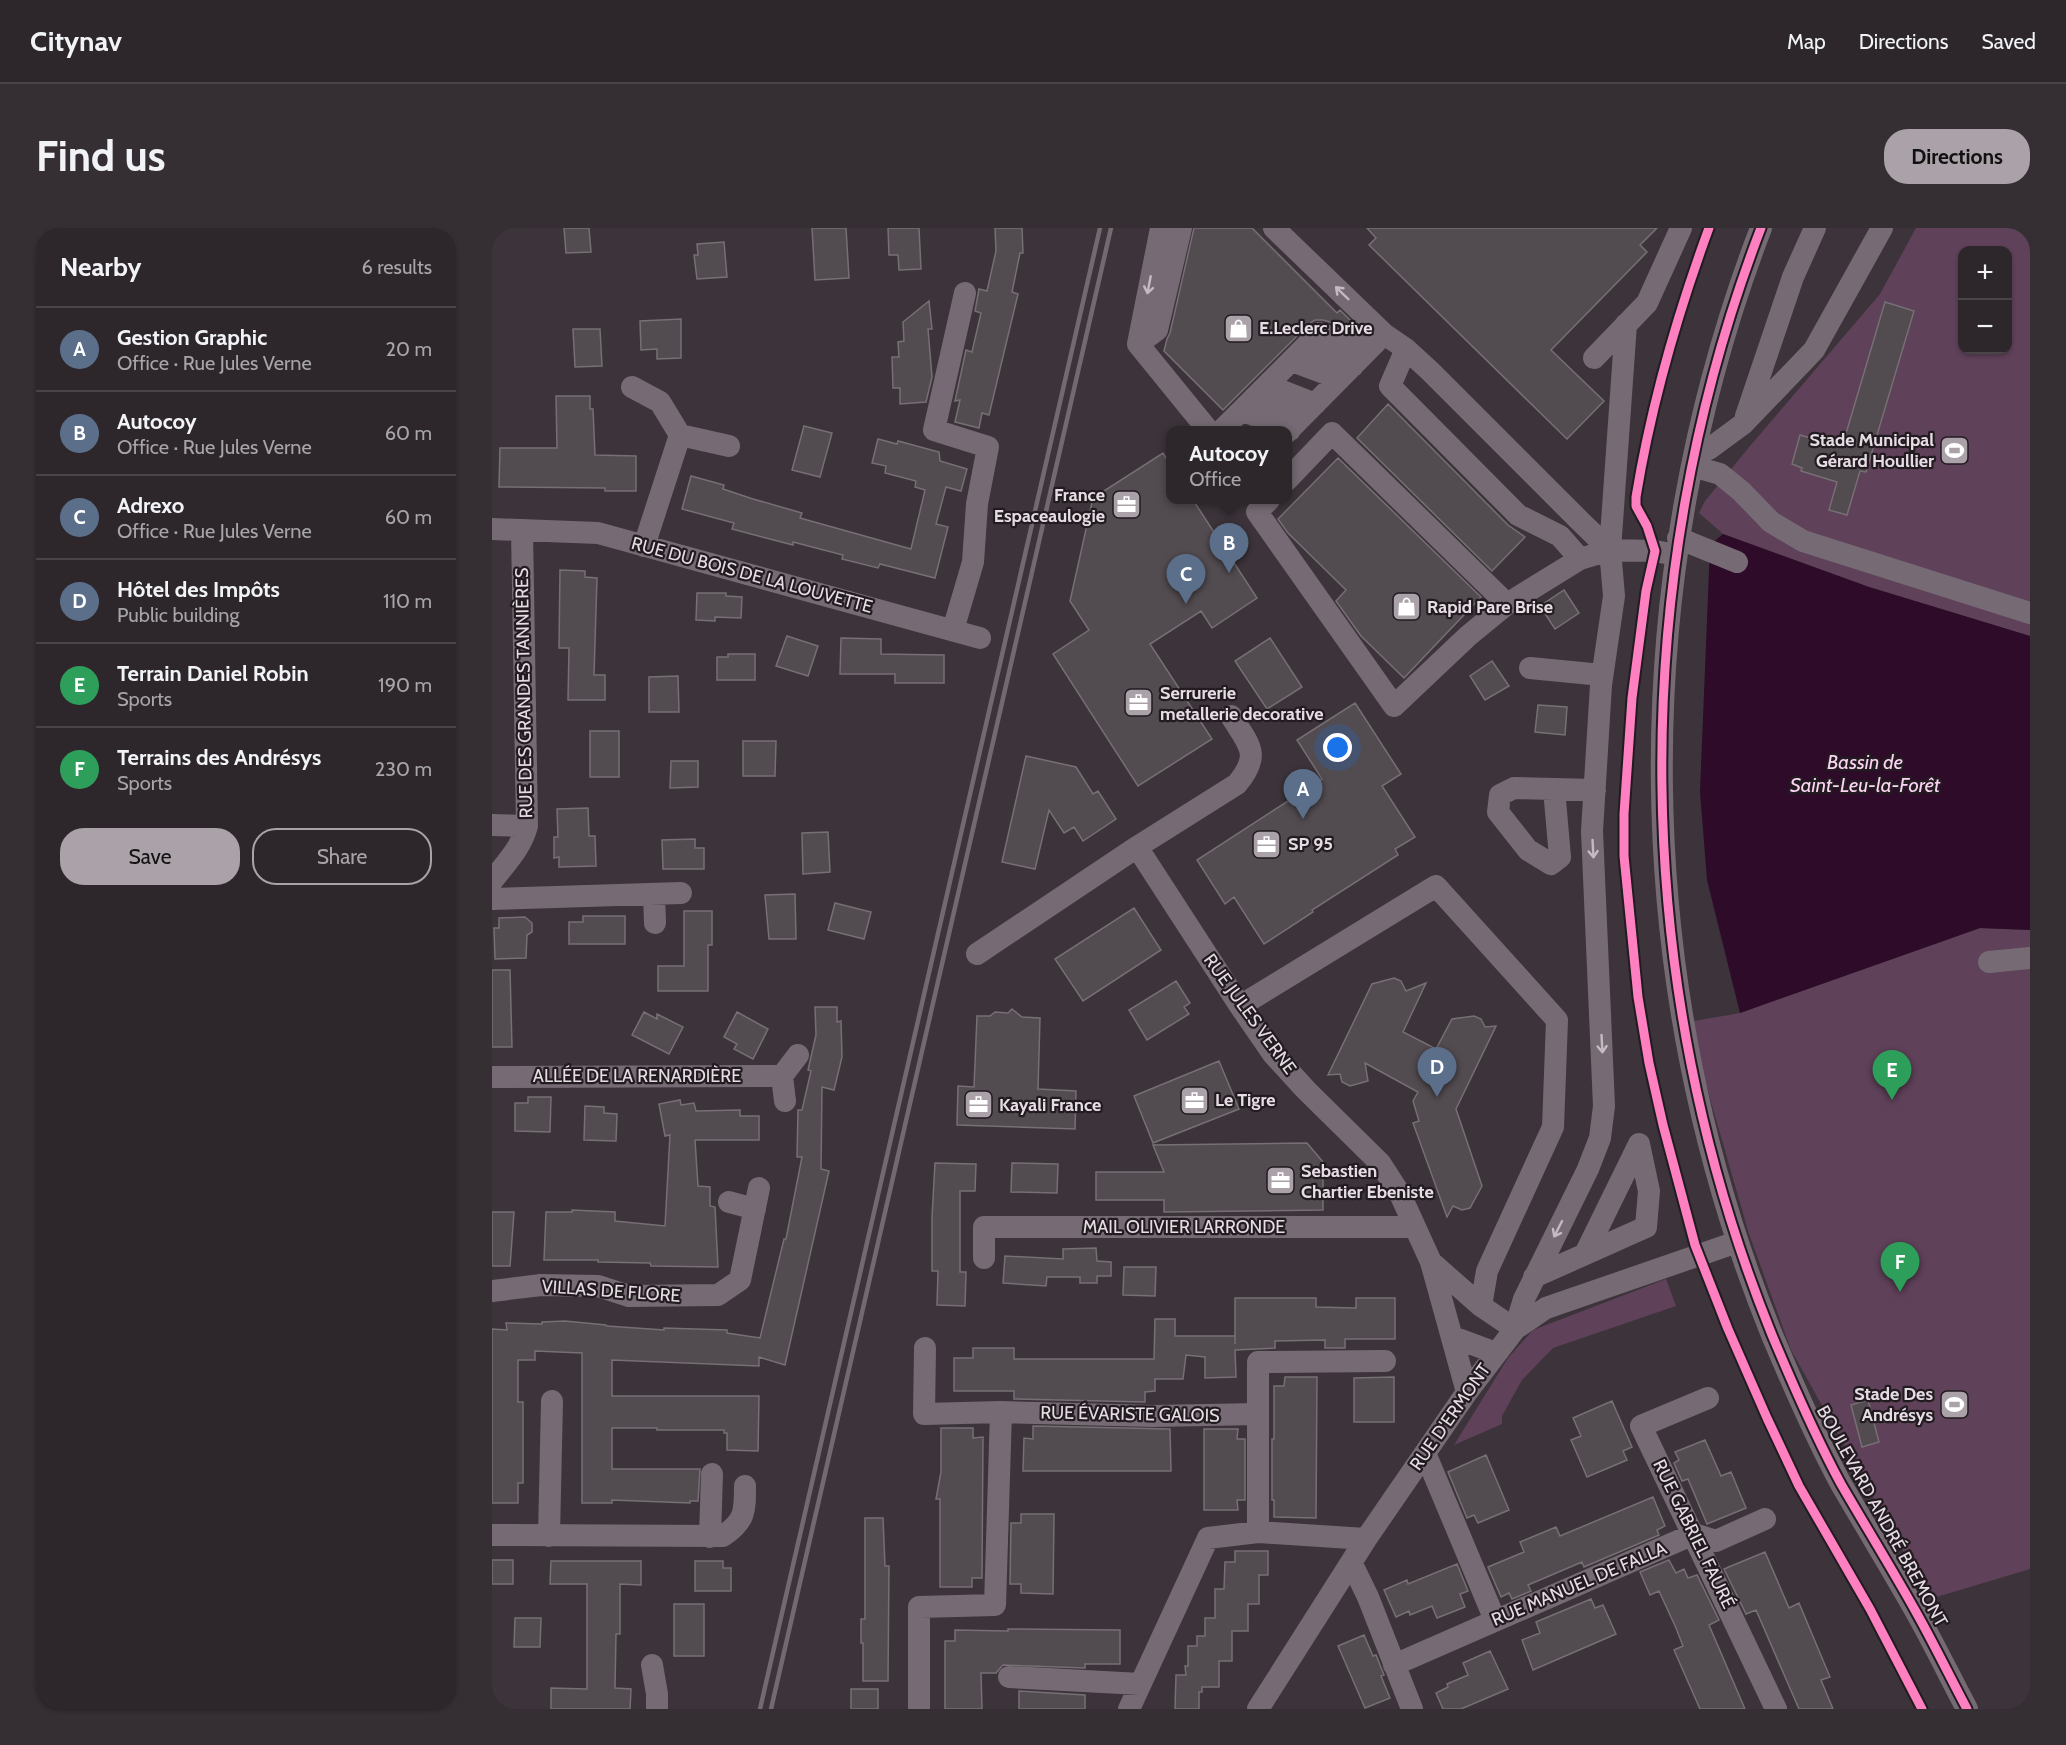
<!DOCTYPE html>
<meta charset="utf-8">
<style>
body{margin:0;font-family:Cabin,sans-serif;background:#352f34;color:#f1f3f6}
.controls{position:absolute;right:18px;top:18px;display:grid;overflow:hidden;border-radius:12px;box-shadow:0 2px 4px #0004}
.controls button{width:54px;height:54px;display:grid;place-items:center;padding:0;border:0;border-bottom:2px solid #484448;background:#2d272c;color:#f1f3f6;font:30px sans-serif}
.you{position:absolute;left:846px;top:520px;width:21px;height:21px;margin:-15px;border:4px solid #fff;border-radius:50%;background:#1a73e8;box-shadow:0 0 0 9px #1a73e833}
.badge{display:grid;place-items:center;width:39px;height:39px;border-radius:50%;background:#aaa2a8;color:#fff;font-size:20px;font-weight:700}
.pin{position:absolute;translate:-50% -50px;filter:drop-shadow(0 2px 3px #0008)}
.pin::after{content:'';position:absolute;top:32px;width:21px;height:18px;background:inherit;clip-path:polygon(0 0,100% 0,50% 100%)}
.popup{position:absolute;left:674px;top:198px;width:126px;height:78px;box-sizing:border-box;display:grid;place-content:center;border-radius:12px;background:#2d272c;filter:drop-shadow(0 2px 4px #0005);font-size:20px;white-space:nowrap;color:#a7a5a9}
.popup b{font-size:22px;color:#f1f3f6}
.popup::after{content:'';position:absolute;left:50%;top:100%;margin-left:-12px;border:12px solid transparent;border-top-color:#2d272c}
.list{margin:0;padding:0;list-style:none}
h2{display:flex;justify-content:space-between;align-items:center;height:78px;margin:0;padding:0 24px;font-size:26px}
h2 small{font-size:20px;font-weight:400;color:#a7a5a9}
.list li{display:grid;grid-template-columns:39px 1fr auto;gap:18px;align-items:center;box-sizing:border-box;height:84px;padding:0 24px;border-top:2px solid #484448}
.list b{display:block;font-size:22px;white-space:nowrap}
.list p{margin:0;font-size:20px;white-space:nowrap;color:#a7a5a9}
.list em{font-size:20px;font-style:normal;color:#a7a5a9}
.actions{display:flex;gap:12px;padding:18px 24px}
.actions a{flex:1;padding:14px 0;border:2px solid #aaa2a8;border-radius:24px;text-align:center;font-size:21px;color:#aaa2a8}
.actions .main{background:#aaa2a8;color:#111}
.map{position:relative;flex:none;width:1538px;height:1481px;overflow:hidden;border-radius:24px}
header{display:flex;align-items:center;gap:36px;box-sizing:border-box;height:84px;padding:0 30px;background:#2d272c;border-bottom:2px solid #484448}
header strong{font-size:28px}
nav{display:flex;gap:33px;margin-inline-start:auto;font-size:21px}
.intro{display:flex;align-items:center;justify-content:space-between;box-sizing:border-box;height:144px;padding:0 36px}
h1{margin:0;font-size:42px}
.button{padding:15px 27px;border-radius:24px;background:#aaa2a8;color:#111;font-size:21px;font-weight:700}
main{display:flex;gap:36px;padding:0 36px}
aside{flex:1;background:#2d272c;border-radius:24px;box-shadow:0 2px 4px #0004}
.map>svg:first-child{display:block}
.green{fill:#5f4159;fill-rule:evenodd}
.water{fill:#2d0b29}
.building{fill:#524b50;stroke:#766f74;stroke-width:1.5}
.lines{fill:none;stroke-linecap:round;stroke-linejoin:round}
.minor{stroke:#766b74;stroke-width:22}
.rail{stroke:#736a71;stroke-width:4.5}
.cycleway-casing{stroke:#221b20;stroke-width:13}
.cycleway{stroke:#ff80c0;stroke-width:9}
.oneway{stroke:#c4bbc2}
.labels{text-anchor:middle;stroke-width:4.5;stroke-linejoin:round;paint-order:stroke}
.poi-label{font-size:18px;font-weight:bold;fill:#e6dde4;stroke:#221b20;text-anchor:start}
.street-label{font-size:18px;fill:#e6dde4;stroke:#221b20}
.water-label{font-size:20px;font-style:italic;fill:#fdd3f4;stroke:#221b20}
</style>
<header>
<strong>Citynav</strong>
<nav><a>Map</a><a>Directions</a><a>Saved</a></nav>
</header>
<div class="intro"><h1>Find us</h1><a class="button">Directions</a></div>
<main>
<aside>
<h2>Nearby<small>6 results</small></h2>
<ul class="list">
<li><span class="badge" style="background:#5c6f8a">A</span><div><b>Gestion Graphic</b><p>Office · Rue Jules Verne</p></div><em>20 m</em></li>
<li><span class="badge" style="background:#5c6f8a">B</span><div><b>Autocoy</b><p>Office · Rue Jules Verne</p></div><em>60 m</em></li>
<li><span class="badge" style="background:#5c6f8a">C</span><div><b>Adrexo</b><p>Office · Rue Jules Verne</p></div><em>60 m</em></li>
<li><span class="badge" style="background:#5c6f8a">D</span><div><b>Hôtel des Impôts</b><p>Public building</p></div><em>110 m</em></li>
<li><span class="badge" style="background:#2e9e5b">E</span><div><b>Terrain Daniel Robin</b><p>Sports</p></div><em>190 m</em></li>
<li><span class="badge" style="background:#2e9e5b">F</span><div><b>Terrains des Andrésys</b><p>Sports</p></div><em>230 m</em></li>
</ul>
<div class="actions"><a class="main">Save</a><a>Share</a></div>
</aside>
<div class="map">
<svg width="1538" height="1481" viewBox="0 0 1538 1481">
<rect width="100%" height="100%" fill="#3c343a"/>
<path class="green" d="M1424,0h114v408l-161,-49 -146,-53 -24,-21 6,-12 45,-55 130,-152zM1470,22h46v100h-46z
M1488,700l50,2v639l-100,30 -139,-249 -42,-116 -61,-212 52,-9z
M1174,1051l10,27 -123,42 -31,32 -20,36v8l-48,21 54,-87 25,-28z"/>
<path class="water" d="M1231,306l146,53 161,49v294l-50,-2 -240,85 -33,-133 -7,-88 10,-247z"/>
<path class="building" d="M72,0h25l2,24 -25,1z
M320,0h34l3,50 -34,2z
M396,0h31l2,41 -22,1 -1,-15h-9z
M503,0h27l1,25h-3l-8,39 6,2 -29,121 -7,-2 -3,15 -24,-6 5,-22 -5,1 11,-51 6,2 9,-39 -6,-2 4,-22 8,2 9,-40z
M702,0h58l85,85 3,-3 21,21 -38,-11h-8l-5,3 -87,87 -59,-59 3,-12 3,-6z
M875,0h290l-17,17 7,7 -96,98 53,51 -37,38 -198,-194 7,-7z
M232,14l3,35 -30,2 -3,-24h4l-1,-11z
M437,73l3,28h-4l4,48 -6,25 -26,2v-16h-7l-1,-31h7l-1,-15 6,-1 -1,-19z
M1393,74l29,9 -48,161 -6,-1 -13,44 -18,-5 8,-28 -36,-11 1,-3 -10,-4 8,-29 42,12z
M189,91v39l-24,1v-10l-16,1 -1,-29z
M81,101h27l2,37 -27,1z
M64,168h34v13h3l2,46 41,1v35h-31v-3l-106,-1 1,-39h57z
M896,176l120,121 17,12 -33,34 -135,-133z
M312,198l28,7 -12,44 -28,-7z
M386,211l19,5 1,-3 41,11 1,9 27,8 -6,22 -15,-4 -10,37 12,3 -13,51 -55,-14 -2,4 -36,-9 1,-4 -50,-13v3l-27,-7 -34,-9 2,-6 -52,-14 9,-33 33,9 -1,4 30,10 49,14 -2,5 111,31 14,-59 -10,-3 1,-6 -31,-8 1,-7 -14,-3z
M671,225l7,12v35h23l64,98 -45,30 -11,-17 -51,33 62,95 -74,47 -85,-132 36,-24 -19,-29 23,-103z
M846,230l143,139 -77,81 -43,-42 -25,-35 10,-11 -58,-57 -10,-14z
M68,342l25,1v6l12,1 -3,97h11v25h-37l1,-52h-10z
M1072,362l15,23 -24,16 -15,-23z
M205,365h29v3l16,1 -1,21 -26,-1v4l-19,-1z
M295,408l31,10 -10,30 -32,-10z
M349,410l40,1v15l63,1v28h-49v-9h-55z
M778,410l32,49 -35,22 -32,-48z
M236,426h27v26h-38v-23h11z
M1000,433l17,25 -24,14 -15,-24z
M186,448l1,36h-30v-35z
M863,475l46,71 -19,12 33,51 -20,12 3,6 -86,55 1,2 -49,32 -30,-47 -9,7 -28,-44 125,-81 -25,-39z
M1046,477l29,2 -2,28 -30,-3z
M98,503h29v46h-29z
M251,513h33l-1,35h-32z
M534,528l50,11 17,27 5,-3 18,28 -33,22 -9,-14 -10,6 -15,-23 -14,59 -33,-7z
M179,533h27v26l-28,1z
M96,580l1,28h6l1,30 -37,1v-10l-5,1v-21h4l-1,-28z
M336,604l2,40 -27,2 -1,-41z
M203,611v9h9v21h-41l-1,-29z
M303,666l1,45h-27l-4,-44z
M343,675l36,9 -7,27 -36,-9z
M642,680l27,42 -78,51 -28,-42z
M192,683h28v34h-4v46h-50v-25h26z
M91,688h42v28h-56v-22h14z
M33,689l7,6v9l-5,3 -1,23 -31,1 -1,-31h5v-10z
M0,742h18l2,77h-20z
M902,750l7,3 5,10 20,-8 -23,49 33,17 16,-30 22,-3 7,3 4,8 11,-1 -40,83 26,77 -12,22 -8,2 -9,-4 -6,11 -34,-94 6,-2 -6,-20 5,-9 -53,-29 3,18 -18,5 -8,-4 -2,-8 -12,1 44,-91z
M684,753l14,22 -6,4 5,7 -42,26 -18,-30z
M323,779h22v15l4,-1 1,36 -8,33 -12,-3 -1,82 8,2 -44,194 -26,-8v9l-147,-6v36h147l-1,55 -31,-1v-17h-3v-3h-67v-2h-45v41h88l-2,32h-8v2l-78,-3v3h-30v-150l-47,-2v9h-17v42h5v81h-5v20h-26v-174l15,1 -1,-7 36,1v-2l23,-1 41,4 1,1 57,4v-2l63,2v3l33,5 24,-99h2l16,-82h-5l1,-47h4l9,-39 -3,-1 8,-35z
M520,781l10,8 18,1 -2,71 38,2 -1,38 -118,-4 1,-39 16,1 3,-71h13l5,-4 13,1z
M152,784l13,7v-5l26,13 -14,27 -37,-19z
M245,784l31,17 -15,30 -19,-10 3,-5 -13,-7z
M727,833l20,48 -86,34 -19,-47z
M36,869h23l-1,35 -35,-1v-28h13z
M188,872l1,5 13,-2 2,8 44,-1v6h19v24h-64l3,46 12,1v19l5,1 3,60 -67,-1 -1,-3 -52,-1v-2h-54l2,-48h26v-2l43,2v9l50,5 5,-91 -5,1 -6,-32z
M93,878l19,1v6l13,1 -1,27 -32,-1z
M815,915l16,19v48l-159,2v-12h-68v-28h68l-11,-27z
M443,935l41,1 -1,27h-15v81h6l-1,34 -28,-1 1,-34h-6v-54z
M520,935l46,1 -1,29 -46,-1z
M0,984h22l-4,54h-18z
M604,1020l1,13 14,1v14h-14v7h-17v-6h-33l-1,9 -43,-3 2,-27 58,3v-10z
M632,1039h32l-1,29 -32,-1z
M743,1070h81v9l40,1v-10h39v41h-50v9h-20v-8l-50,1v7l-40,2 1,27 -31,1v-21l-19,-2 -3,24h-28v12l-10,1v10l-131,-3v-8h-60v-33h19v-10h41v11h140l1,-40h20v17h60v8z
M793,1149h32l-1,141 -42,-1v-17h-2v-61h2v-53h10z
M902,1149v45h-40v-44z
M1376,1172l11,42 -17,5 -11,-42z
M1120,1173l20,46 -9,4 4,9 -40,17 -16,-37 10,-4 -8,-18z
M541,1198l137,3 1,42h-148l1,-33 9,1z
M449,1200h32v10l10,-1 -1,141h-10v9h-32v-88h-4l5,-27z
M712,1201h34l-1,10h8v61h-8l1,10h-34z
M1213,1212l16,36 10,-4 15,36 -39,16 -19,-45 -6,2 -8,-18 5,-3 -4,-8z
M994,1227l23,55 -31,13 -4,-8 -7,3 -19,-46z
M1161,1269l12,29 -8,4 2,5 -75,32 -2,-5 -54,23 3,6 -19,8 -3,-6 -8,4 -13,-30 36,-15 -4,-10 36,-15 4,9z
M529,1286h33l-1,80 -32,-1v-9h-11l1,-61h10z
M373,1290h18l2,48h4l-1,115h-25v-38h-2v-24h4z
M743,1323h33v24h-9v29h-11v27h-16v30h-13v26h-17v5h-3v17h-24l1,-34h10l-1,-9h3v-20h9v-10h8v-18h10v-29h9l1,-27h10z
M1273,1324l24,56 10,-5 31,74 -9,3 12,29h-34l-43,-99 -10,4 -22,-45z
M0,1332h21v24h-21z
M1177,1332l7,13 8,-4 4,9 9,-3 22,45 -10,5 36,84h-45l-26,-59 9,-4 -7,-18 -17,-37 -9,4 -10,-23z
M59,1333h90v24l-21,-1v50h-4l-1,54 16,1 -1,20h-79v-21l36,1v-105h-37z
M203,1333h28v7h8v23h-36z
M965,1336l11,27 -8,3 5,13 -28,11 -5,-12 -22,9 -1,-4 -13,6 -12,-27 23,-10 1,4z
M1099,1371l4,9 8,-3 13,29 -83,36 -11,-30 18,-7 -4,-11z
M182,1376h30v52h-30z
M23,1390h26l-1,29h-26z
M516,1401l112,1v34h-35v4l-82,-3 -7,8h-15l1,36h-37v-68h10v-11l53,1z
M872,1407l9,21 3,-1 8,20 -3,1 9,22 -25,10 -27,-62z
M998,1423l18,38 -47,20h-18l-7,-16 12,-6 -1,-3 21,-9 -5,-12z
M359,1461h27v20h-27z
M527,1463l66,4v14h-66z"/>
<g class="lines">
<path class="minor" d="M669,0l-23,116 70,86
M782,0l110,106 22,15 24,22 151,151 29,28 45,1 21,4
M1269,0c-136,354 -132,755 11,1107 21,50 43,101 69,149 25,43 51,85 75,128 18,32 34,65 51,97
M646,116l19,-14 24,-102
M813,119l48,19
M914,121l-16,37 128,129 42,21 20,23
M1102,130l53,-55 34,-75
M800,133l48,18
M775,157l48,19
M140,159l28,15 20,33 -36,111
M762,170l47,20
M750,182l48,20
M1254,188l47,-139 22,-49
M730,202l97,-97 50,16
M795,204l90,-91
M188,207l49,11
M1203,225l14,-4 34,-25 71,-74 68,-122
M1200,238l28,8 21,17 30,31 32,19 227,72
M795,252l45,-47 175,171
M777,272l-12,12 137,194 74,-70 39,-32 73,-45 30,-9
M0,301l106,4 382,105
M1186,310l59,24
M461,402l20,-68 4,-58 11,-57 -54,-17 31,-137
M1038,440l72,7
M1062,561l6,68 -9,7 -23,-14 -30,-38 2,-17 14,-7 81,2
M0,597l35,1
M645,619l103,159 33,48 33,36 74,73 20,31 31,68 36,130
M0,653c14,-18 29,-33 35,-55l-5,-296
M162,666l1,29
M0,671l189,-6
M485,726l160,-107 100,-63c25,-30 12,-39 -6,-68
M1497,734l41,-4
M748,778l196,-120 121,134 -4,107 -66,144 -6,35
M0,849l290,-1
M293,873l-3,-25 16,-21
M237,974l26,7
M492,1030v-31h431
M939,1034l50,44 34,23 9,-30 64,-130 12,-31 4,-32 -12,-275 9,-146 13,-89 -4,-46 16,-226
M1042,1049l112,-50 3,-36 -10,-47 -54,110
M0,1063l49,-6 57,1 31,10 89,-1 22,-15 19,-92
M961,1109l43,16
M433,1120l-1,66 77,-2
M1216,1170l-67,28 135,283
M766,1186v-52l127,-1
M933,1225l70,167
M766,1304l108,7
M0,1307l231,1c22,-15 22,-24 22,-50
M57,1308l3,-135
M218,1309l2,-63
M860,1336l16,33 44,112
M160,1437l5,29v15
M902,1437l300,-131 22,7 49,-22
M517,1449l131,7
M427,1481v-102l76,-2 6,-193 152,4 105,-2v118l-50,6 -79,171
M766,1481l108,-170 101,-147 48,-63 31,-21 191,-66"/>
<path class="rail" d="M268,1481l340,-1481
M279,1481l340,-1481"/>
<defs>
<path id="cycleway" d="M1217,0c-32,87 -58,178 -73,269v9l11,20 8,25 -9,40 -14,107 -8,116v42l14,141 11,66 14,62 32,120 33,84 39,89 32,68 71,123 52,100
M1269,0c-136,354 -132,755 11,1107 21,50 43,101 69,149 25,43 51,85 75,128 18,32 34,65 51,97"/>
</defs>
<use href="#cycleway" class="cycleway-casing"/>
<use href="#cycleway" class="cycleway"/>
</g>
<defs><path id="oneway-shaft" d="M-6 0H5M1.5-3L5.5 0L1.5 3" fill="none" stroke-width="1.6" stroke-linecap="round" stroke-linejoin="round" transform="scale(1.5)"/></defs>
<g class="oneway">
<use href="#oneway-shaft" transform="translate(657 57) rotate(101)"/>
<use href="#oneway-shaft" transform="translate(850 65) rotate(-136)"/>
<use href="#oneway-shaft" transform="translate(1101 621) rotate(87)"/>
<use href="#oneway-shaft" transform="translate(1110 816) rotate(87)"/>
<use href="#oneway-shaft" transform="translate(1066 1001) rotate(117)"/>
</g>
<defs>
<symbol id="shop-square" viewBox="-11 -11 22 22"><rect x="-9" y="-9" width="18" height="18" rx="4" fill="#aaa2a8" stroke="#221b20"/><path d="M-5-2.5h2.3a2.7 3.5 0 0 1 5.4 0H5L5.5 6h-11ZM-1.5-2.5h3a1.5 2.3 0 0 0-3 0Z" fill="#fff"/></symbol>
<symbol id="stadium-square" viewBox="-11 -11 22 22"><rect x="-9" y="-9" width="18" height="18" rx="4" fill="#aaa2a8" stroke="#221b20"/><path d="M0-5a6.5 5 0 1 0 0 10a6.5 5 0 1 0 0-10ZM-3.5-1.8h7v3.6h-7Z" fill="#fff"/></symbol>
<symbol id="office-square" viewBox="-11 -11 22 22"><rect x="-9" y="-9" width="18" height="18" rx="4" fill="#aaa2a8" stroke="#221b20"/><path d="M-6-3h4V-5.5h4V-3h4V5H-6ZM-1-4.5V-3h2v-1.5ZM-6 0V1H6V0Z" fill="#fff"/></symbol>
</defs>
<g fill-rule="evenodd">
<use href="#shop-square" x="730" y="84" width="33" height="33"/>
<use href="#stadium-square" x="1446" y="206" width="33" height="33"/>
<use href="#office-square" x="618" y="260" width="33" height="33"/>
<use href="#shop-square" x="898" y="362" width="33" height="33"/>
<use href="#office-square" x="630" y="458" width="33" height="33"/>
<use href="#office-square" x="758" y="600" width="33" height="33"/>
<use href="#office-square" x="686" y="856" width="33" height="33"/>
<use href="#office-square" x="470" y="860" width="33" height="33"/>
<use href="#office-square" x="772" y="936" width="33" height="33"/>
<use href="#stadium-square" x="1446" y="1160" width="33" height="33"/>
</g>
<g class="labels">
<g class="poi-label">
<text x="767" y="106">E.Leclerc Drive</text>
<text x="1442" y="218" text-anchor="end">Stade Municipal<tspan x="1442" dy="21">Gérard Houllier</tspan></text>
<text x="613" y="273" text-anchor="end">France<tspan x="613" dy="21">Espaceaulogie</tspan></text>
<text x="935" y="385">Rapid Pare Brise</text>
<text x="668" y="471">Serrurerie<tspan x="668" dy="21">metallerie decorative</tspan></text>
<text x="796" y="622">SP 95</text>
<text x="723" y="878">Le Tigre</text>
<text x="507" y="883">Kayali France</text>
<text x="809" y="949">Sebastien<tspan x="809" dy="21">Chartier Ebeniste</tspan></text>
<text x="1441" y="1172" text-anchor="end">Stade Des<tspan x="1441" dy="21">Andrésys</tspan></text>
</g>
<g class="street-label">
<text transform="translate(260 347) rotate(15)" y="6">RUE DU BOIS DE LA LOUVETTE</text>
<text transform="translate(32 465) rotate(-91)" y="6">RUE DES GRANDES TANNIÈRES</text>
<text transform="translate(758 786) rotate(54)" y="6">RUE JULES VERNE</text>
<text x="145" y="854">ALLÉE DE LA RENARDIÈRE</text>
<text x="692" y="1005">MAIL OLIVIER LARRONDE</text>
<text transform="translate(119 1063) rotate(4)" y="6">VILLAS DE FLORE</text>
<text transform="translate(638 1186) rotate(1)" y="6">RUE ÉVARISTE GALOIS</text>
<text transform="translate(958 1189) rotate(-55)" y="6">RUE D'ERMONT</text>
<text transform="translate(1390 1288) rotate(61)" y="6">BOULEVARD ANDRÉ BREMONT</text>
<text transform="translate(1202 1306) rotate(64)" y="6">RUE GABRIEL FAURÉ</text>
<text transform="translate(1087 1356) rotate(-23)" y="6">RUE MANUEL DE FALLA</text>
</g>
<g class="water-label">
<text x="1373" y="541">Bassin de<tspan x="1373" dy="23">Saint-Leu-la-Forêt</tspan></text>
</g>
</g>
</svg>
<div class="controls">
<button>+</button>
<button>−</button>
</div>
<div class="you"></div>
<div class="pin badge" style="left:811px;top:591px;background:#5c6f8a">A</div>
<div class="pin badge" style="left:737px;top:345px;background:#5c6f8a">B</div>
<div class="popup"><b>Autocoy</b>Office</div>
<div class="pin badge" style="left:694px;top:376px;background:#5c6f8a">C</div>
<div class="pin badge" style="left:945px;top:869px;background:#5c6f8a">D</div>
<div class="pin badge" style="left:1400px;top:872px;background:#2e9e5b">E</div>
<div class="pin badge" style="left:1408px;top:1064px;background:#2e9e5b">F</div>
</div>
</main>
